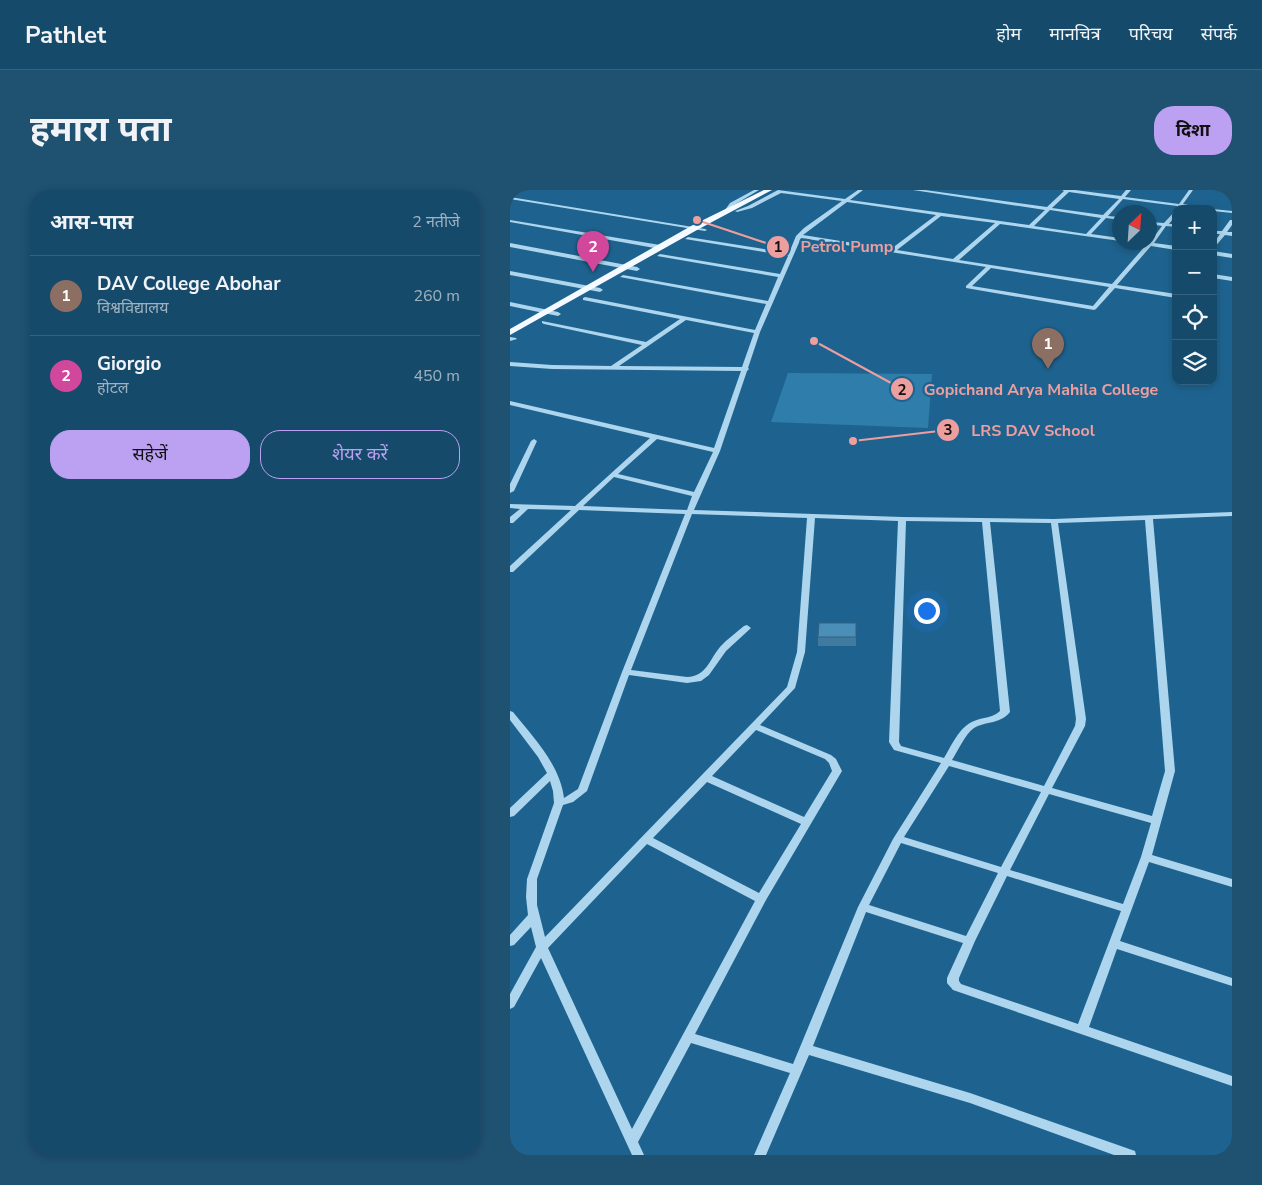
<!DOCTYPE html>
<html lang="hi">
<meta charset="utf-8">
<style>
body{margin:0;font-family:"Nunito Sans","Noto Sans Devanagari",sans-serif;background:#1f5171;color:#f1f3f6}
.controls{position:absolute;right:15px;top:15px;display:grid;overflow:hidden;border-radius:10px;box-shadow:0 2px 8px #0003}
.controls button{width:45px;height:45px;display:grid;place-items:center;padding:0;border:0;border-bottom:1px solid #35627e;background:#164a6b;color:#f1f3f6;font:25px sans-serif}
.compass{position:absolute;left:602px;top:15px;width:45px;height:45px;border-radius:50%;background:#164a6b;box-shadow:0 2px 8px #0003;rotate:25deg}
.you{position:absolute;left:416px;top:420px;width:18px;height:18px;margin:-12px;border:4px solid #fff;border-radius:50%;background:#1a73e8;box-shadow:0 0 0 8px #1a73e833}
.badge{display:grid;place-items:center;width:32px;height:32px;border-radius:50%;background:#bca0f2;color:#fff;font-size:16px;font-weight:700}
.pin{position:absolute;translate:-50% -41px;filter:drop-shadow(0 1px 2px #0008)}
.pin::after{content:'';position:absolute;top:26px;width:18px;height:15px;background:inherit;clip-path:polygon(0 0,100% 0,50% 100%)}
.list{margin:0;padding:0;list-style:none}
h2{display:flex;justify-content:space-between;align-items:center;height:65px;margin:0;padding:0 20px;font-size:21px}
h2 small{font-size:16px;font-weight:400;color:#9eb3c1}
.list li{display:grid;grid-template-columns:32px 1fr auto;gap:15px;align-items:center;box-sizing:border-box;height:80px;padding:0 20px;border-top:1px solid #35627e}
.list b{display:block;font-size:19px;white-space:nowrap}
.list p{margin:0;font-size:16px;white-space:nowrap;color:#9eb3c1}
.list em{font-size:16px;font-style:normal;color:#9eb3c1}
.actions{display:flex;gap:10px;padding:15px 20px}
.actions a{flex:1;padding:11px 0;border:1px solid #bca0f2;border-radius:20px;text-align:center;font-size:18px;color:#bca0f2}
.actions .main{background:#bca0f2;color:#111}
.icon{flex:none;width:28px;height:28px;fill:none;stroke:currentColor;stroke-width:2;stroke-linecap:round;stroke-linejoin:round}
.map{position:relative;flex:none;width:722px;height:965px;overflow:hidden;border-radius:20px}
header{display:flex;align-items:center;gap:30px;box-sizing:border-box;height:70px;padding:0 25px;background:#164a6b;border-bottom:1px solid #35627e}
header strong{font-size:24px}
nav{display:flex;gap:28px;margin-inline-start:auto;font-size:18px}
.intro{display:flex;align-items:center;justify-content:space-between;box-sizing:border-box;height:120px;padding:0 30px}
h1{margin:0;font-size:35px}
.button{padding:12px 22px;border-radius:20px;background:#bca0f2;color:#111;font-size:18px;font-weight:700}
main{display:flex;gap:30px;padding:0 30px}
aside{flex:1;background:#164a6b;border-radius:20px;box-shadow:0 2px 8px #0003}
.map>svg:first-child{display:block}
.green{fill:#2f7dab}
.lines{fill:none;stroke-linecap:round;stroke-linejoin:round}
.minor{fill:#add5ed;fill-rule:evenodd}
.major{fill:#f4faff;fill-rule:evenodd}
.wall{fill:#407a9e}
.building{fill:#4b8eb8;stroke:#346381}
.leader{fill:none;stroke:#ed9e9e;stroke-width:2}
.callout-dot{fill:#ed9e9e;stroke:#1e638f;stroke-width:2}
.mark-label{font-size:15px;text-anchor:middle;font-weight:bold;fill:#111}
.callout-label{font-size:16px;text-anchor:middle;font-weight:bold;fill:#ed9e9e;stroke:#1e638f;stroke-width:4.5;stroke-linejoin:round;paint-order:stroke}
</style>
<header>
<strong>Pathlet</strong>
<nav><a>होम</a><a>मानचित्र</a><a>परिचय</a><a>संपर्क</a></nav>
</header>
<div class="intro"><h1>हमारा पता</h1><a class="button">दिशा</a></div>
<main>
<aside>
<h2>आस-पास<small>2 नतीजे</small></h2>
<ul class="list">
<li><span class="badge" style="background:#8d6e63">1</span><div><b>DAV College Abohar</b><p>विश्वविद्यालय</p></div><em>260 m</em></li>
<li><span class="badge" style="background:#d1479c">2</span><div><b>Giorgio</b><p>होटल</p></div><em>450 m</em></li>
</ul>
<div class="actions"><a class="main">सहेजें</a><a>शेयर करें</a></div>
</aside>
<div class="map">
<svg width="722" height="965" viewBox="0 0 722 965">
<rect width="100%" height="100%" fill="#1e638f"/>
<path class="green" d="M278,183l144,1 -4,54 -157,-6z"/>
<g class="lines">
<path class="minor" d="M244,0h5l-25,15 -5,6h-4v-1l5,-7z
M268,0l67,9 13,-9h5l-13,10 179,25 16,-15 -132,-20h12l122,17 17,-16 -2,-1h13l46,6 5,-6h5l-6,7 54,7 10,-14h4l-10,14 26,5 -28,-2 -1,2h-4l1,-3 -54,-7 -15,17 12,1v3l-14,-2 -15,16 29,4v3l-120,-17 -41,36 153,24 34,-39 -10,-3h14l12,-16 -12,-2v-2l14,1 12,-13v5l-7,9h7v3l-10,-1 -12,17 22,3v4l-25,-4 -34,39 59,9v4l-61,-10 -19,21 -2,1 -128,-22v-2l20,-19 -185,-29 -41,94 -12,36 1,1 -2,2 -27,80 -26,59 208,7 152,2 178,-7v4l-79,3 22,252 -23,84 80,24v8l-83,-25 -29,79 112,37v8l-115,-37 -28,78 143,49v10l-279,-96 -6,-7v-5l16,-35 -97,-31 -53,134 157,47 165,58 1,4h-22l-144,-52 -161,-48 -43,100h-12l36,-82 -99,-30 -53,99 6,13h-12l-91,-197 -27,49 -4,2v-15l26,-47 -5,-20 -17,18 -4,1v-11l18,-20 -2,-18 1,-18 27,-76 -1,-12 -3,-10 -36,35 -4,1v-9l37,-35 -9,-16 -28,-37v-9l3,1c21,26 47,53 51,86l14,-9 44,-117 63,-158 -106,-4 -66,62h-3v-6l61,-56 -43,-1 -15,14h-3v-6l10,-8 -10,-1v-4l65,2 75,-68 -140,-33v-4l204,47 27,-77 -189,-2 -42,-3v-4l42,3 59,1 31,-21 -98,-21 -2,-1v-2l104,21 34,-23 -97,-19v-2l2,-1 170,33 11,-26 -146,-27 3,-2 145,26 10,-24 -121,-21 3,-2 120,20 8,-18 -103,-17 3,-2 101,16 7,-17 8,-8 38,-27 -61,-8 -29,15 -15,4 -2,-1 13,-5zM559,2l50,7 -16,16 -51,-7zM337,12l89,13 -45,34 -88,-14zM540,20l51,8 -15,16 -52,-8zM431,26l54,7 -42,36 -56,-9zM481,78l118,19 -16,19 -121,-20zM176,130l68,13 -12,34 -123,-1zM147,249l56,13 -19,40 -76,-18zM104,287l78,19 -5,14 -104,-4zM182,324l115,4 -10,134 -10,35 -242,250 -8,-32v-26l26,-74 10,-3 14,-11 42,-116 58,8 14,-2 8,-6 17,-24 25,-23 -4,-3 -3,1c-8,7 -17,13 -24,21 -11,13 -13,29 -33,30l-56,-7zM305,328l83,3 -9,221 5,8 47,13 -48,76 -35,68 -65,157 -98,-30 71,-134 76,-129 -6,-12 -5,-4 -71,-30 35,-37 10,-36zM635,330l20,251 -13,45 -100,-28 33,-62 1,-7 -28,-196zM396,331l76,1 18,189c-7,7 -17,6 -26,10 -15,6 -22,24 -30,37l-43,-12 -2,-4zM480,332l61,1 25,196 -1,7 -31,60 -92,-26c6,-9 13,-26 22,-32 12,-7 27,-4 36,-16zM246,540l69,29 4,4 3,8 -28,46 -92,-41zM439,576l92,26 -40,75 -97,-30zM197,592l94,42 -42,69 -106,-55zM539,604l102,29 -10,34 -18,47 -113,-34zM391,653l97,30 -32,63 -97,-31zM137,654l108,57 -123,228 -84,-181zM497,686l114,35 -43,113 -117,-40 -2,-3v-3l16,-37z
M0,7l195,32 2,1 -2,1 -195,-32z
M702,19h1l19,2v2l-19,-2z
M0,30l150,25 3,2 -3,2 -150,-27z
M720,30h2v5l-5,7h5v4l-7,-1 -12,14v-5l7,-10h-7v-3h9z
M0,53l127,24 3,2 -3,2 -127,-24z
M703,61l19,3v4l-19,-3z
M0,81l90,17 3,2 -3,2 -90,-17z
M703,84l19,3v4l-19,-3z
M0,112l48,10 3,2 -3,2 -48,-10z
M0,147l6,1 1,1 -7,2z
M24,249l3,2 -23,50 -4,2v-9l21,-43z"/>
<path class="major" d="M254,0h8l-75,40 -187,105v-6l181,-103z"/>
</g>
<path class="wall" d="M346,433v23h-38v-9z"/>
<path class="building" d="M309,433h37v14h-38z"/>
<path class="leader" d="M187 30L268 57M304 151L392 199M343 251L438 240"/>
<g class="callout-dot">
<circle cx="187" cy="30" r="5"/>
<circle cx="304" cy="151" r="5"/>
<circle cx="343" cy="251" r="5"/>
<circle cx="268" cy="57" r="12"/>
<circle cx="392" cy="199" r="12"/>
<circle cx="438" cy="240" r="12"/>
</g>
<g class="mark-label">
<text x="268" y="62">1</text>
<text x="392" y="205">2</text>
<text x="438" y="245">3</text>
</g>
<g class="callout-label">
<text x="337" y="62">Petrol Pump</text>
<text x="531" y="205">Gopichand Arya Mahila College</text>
<text x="523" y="246">LRS DAV School</text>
</g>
</svg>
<div class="controls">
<button>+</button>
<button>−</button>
<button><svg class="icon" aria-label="locate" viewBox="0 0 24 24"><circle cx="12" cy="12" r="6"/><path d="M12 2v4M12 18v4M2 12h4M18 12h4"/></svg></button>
<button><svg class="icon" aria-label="layers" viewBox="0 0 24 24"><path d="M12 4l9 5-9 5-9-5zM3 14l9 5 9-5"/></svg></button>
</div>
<svg class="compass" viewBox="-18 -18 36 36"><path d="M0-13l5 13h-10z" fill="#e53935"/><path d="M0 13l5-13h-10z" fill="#9eb3c1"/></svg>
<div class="you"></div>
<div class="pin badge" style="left:538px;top:179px;background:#8d6e63">1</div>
<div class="pin badge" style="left:83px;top:82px;background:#d1479c">2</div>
</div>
</main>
